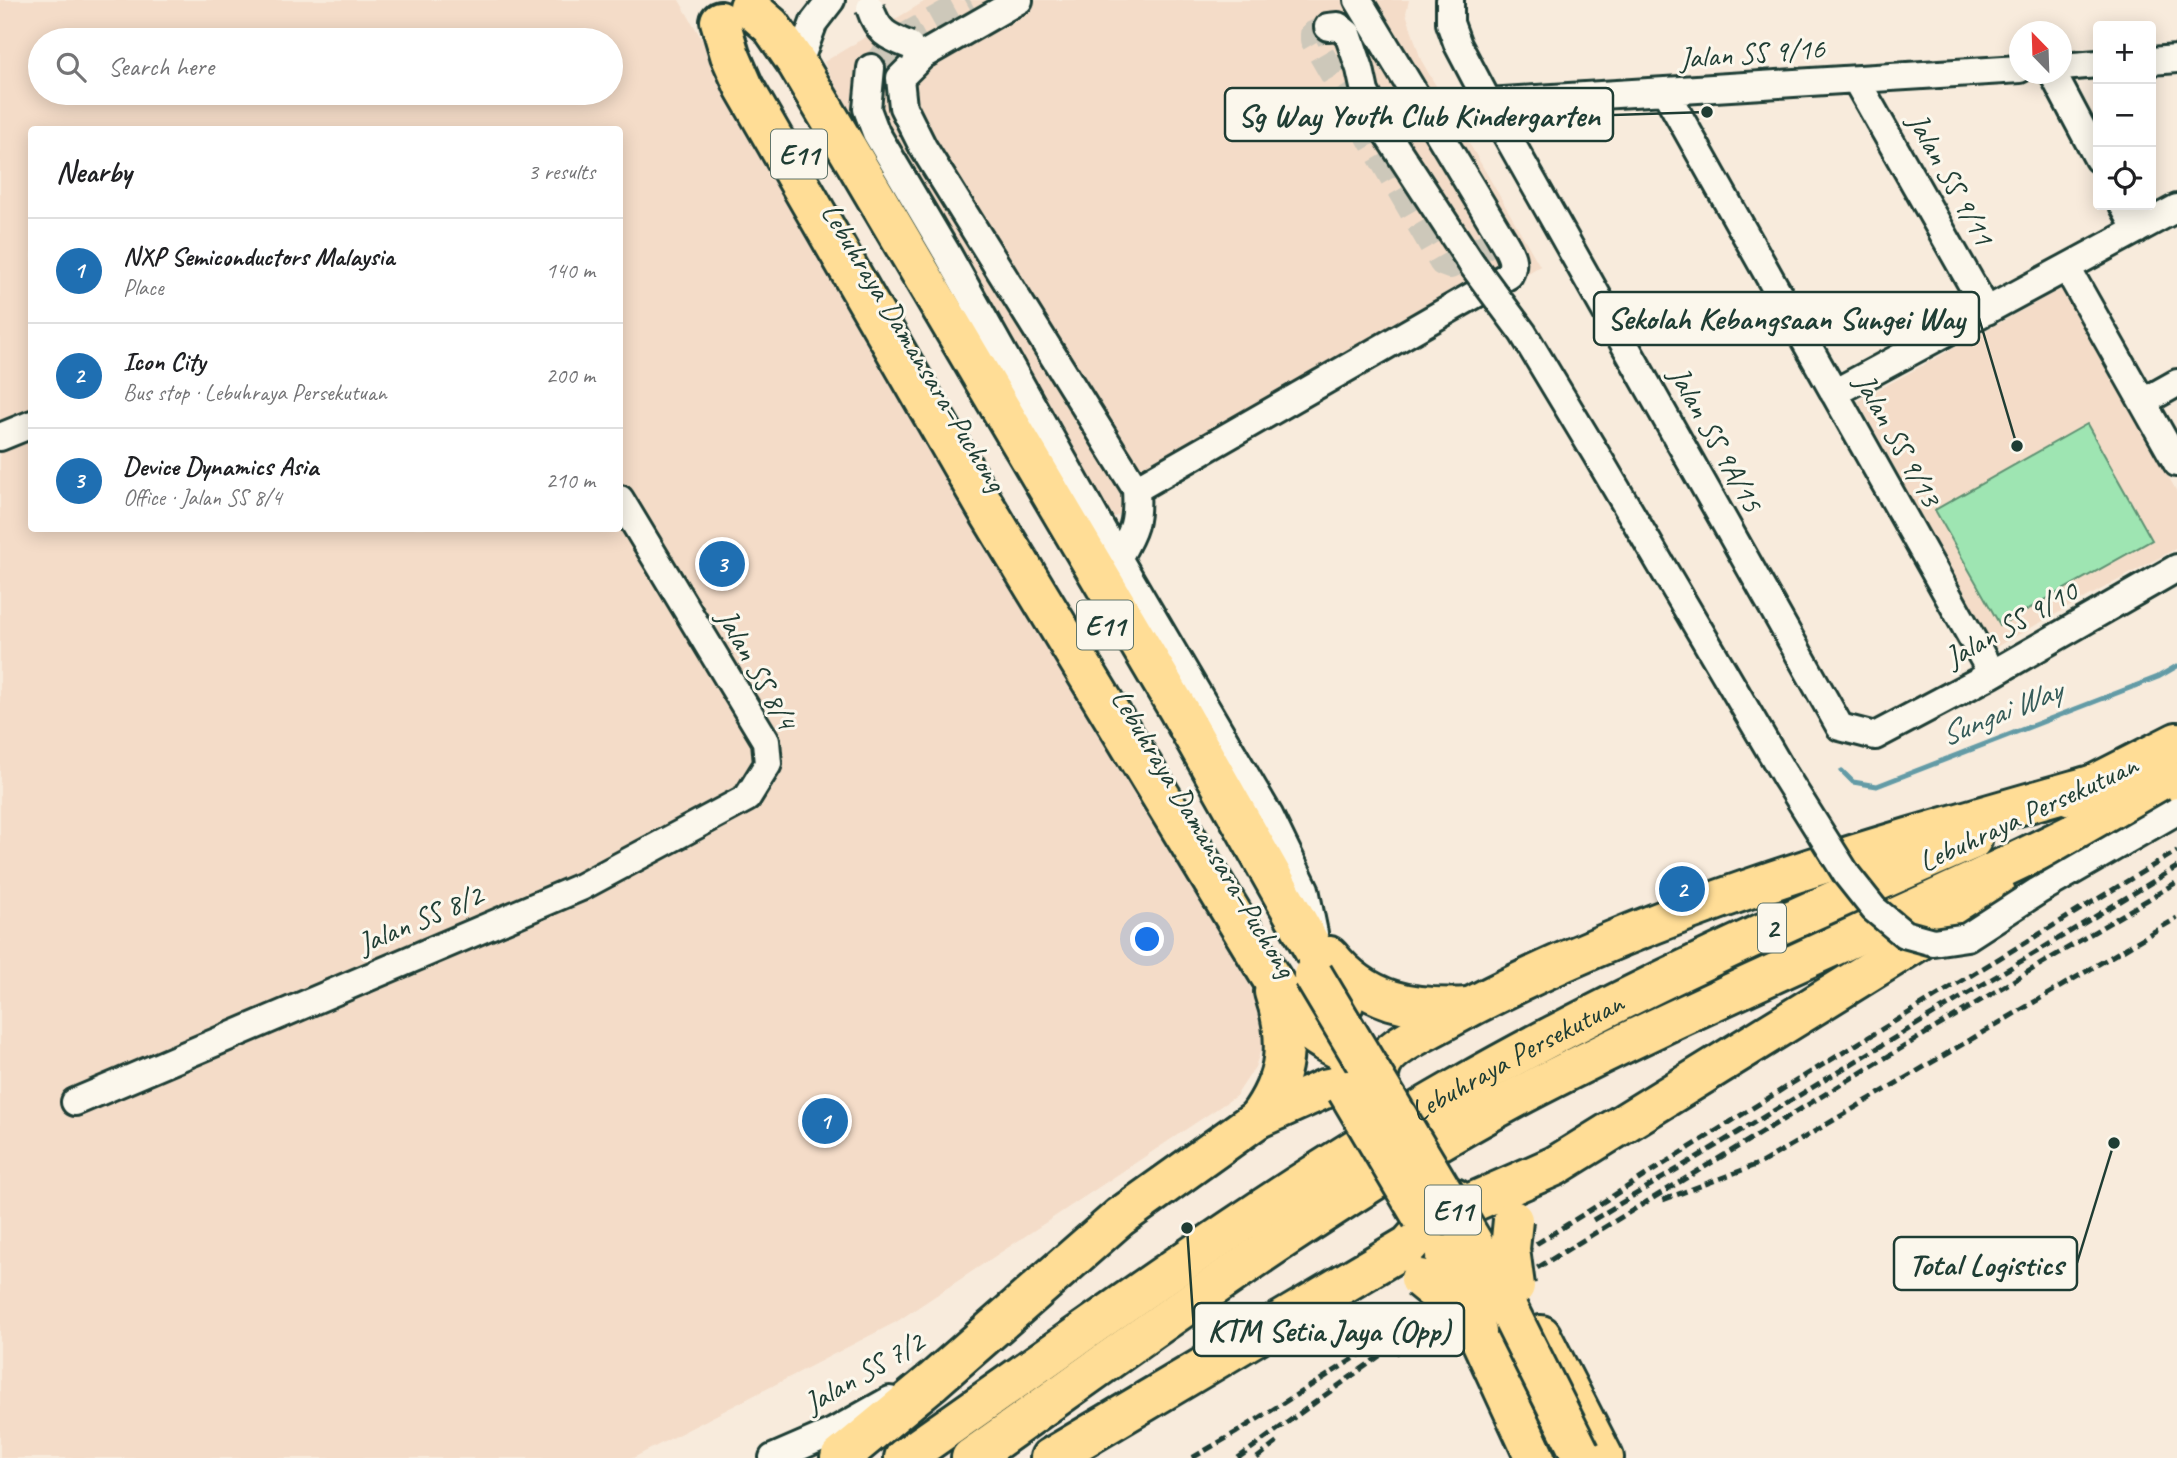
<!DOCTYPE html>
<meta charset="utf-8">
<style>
body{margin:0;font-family:Caveat,sans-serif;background:#f2f2f2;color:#202124}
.controls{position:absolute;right:21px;top:21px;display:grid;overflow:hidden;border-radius:7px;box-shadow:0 4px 18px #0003}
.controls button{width:63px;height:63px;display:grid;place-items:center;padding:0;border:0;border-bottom:2px solid #e0e0e0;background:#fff;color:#202124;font:35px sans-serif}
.compass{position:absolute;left:2009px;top:21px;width:63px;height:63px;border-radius:50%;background:#fff;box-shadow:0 4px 18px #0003;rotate:337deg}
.you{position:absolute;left:1148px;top:940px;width:24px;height:24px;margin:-18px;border:5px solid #fff;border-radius:50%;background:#1a73e8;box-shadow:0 0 0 10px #1a73e833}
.badge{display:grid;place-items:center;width:46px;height:46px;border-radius:50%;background:#1f6fb2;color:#fff;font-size:23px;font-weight:700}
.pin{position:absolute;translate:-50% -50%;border:4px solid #fff;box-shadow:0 2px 7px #0006}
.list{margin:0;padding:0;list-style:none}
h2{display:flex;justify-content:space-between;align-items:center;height:91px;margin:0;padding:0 28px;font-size:30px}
h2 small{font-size:23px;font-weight:400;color:#757577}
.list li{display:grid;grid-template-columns:46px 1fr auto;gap:21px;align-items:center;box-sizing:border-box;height:105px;padding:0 28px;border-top:2px solid #e0e0e0}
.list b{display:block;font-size:26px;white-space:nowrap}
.list p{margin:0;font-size:23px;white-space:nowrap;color:#757577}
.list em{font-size:23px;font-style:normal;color:#757577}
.icon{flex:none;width:38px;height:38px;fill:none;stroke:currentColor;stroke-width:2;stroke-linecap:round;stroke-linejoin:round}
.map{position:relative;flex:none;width:2177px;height:1458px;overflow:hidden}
.search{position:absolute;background:#fff;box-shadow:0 4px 18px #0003;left:28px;top:28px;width:595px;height:77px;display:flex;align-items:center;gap:18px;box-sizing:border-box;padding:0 24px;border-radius:38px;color:#757577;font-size:26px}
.panel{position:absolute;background:#fff;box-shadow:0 4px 18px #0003;left:28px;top:126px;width:595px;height:406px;border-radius:7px}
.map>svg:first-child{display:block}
.built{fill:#f4dcc8;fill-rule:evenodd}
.green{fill:#9ee5b2;stroke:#5e9173;stroke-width:2}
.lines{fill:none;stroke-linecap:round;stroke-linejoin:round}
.stream{stroke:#639ba6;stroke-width:5}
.minor-tunnel{stroke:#cdc8ba;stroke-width:26;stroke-dasharray:26 13;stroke-linecap:butt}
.minor-casing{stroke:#1f3d34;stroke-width:32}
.highway-casing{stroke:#1f3d34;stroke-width:44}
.minor{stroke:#fbf7ec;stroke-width:26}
.highway{stroke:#ffdd96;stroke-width:38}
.rail{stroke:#1f3d34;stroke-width:5;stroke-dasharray:10 5;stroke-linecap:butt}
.minor-bridge-casing{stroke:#1f3d34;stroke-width:32;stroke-linecap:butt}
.highway-bridge-casing{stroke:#1f3d34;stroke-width:44;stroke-linecap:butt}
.minor-bridge{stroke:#fbf7ec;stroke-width:26}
.highway-bridge{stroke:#ffdd96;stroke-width:38}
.labels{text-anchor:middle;stroke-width:6;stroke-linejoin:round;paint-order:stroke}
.shield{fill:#fbf7ec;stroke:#61756b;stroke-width:2}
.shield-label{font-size:28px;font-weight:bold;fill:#1f3d34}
.street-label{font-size:30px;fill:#1f3d34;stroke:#fbf7ec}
.water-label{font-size:32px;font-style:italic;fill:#365c5a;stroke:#fbf7ec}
.leader{fill:none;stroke:#1f3d34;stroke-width:2.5}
.callout-dot{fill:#1f3d34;stroke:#fbf7ec;stroke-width:2.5}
.callout{fill:#fbf7ec;stroke:#1f3d34;stroke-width:2.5}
.callout-label{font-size:32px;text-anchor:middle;font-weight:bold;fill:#1f3d34}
</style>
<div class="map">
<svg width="2177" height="1458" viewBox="0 0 2177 1458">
<rect width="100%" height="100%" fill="#f8ebdc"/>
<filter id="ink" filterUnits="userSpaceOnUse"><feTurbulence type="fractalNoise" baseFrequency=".0143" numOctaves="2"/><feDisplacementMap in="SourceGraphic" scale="14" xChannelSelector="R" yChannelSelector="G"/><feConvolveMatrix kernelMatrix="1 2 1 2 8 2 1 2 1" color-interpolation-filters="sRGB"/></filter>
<g filter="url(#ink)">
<path class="built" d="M0,0h679l559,960 24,53 3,25 -10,29 -19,29 -340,226 -263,136h-633zM40,40h571v53h-571zM32,130h588v398h-588z
M927,0h482l-3,13 15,47 119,206 -447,264 -235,-392 -34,-76z
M2064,287l113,205v56l-183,100 -136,-247z"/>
<path class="green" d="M2087,424l65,116 -152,85 -65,-115z"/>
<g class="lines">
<path class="stream" d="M1842,771l11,11 24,4 281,-109 19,-11"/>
<path class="minor-tunnel" d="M1328,27l-15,7v6l129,223 8,3 4,-2 47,-27
M871,68l25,-27 74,-41"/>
<defs>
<path id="minor" d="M1019,0l-96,55 -23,23 3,29 20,40 213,342 373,-214c8,-14 0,-24 -8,-38l-143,-237
M1450,0v23l8,22 30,57 352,625 35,9 117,-62 185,-106
M1328,27l10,-1 10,8 12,35 5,23 18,36 89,136
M2151,61l26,-2
M798,65l16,-43 17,-22
M2062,67l36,-3
M871,68l-4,41 9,24 72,122 170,303
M2053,74l45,85
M1856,80l131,231
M1665,91l327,583
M1488,102l532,-33
M2123,205l14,25
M2067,268l110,195
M1500,302l23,31 73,121 189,322
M1834,393l343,-185
M2143,402l34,-19
M0,437l32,-13
M1136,489c2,33 -2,42 -18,69l151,257 36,74 9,44
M75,1102l506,-215 166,-89 21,-34 -2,-23 -146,-242
M773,1458l60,-26 57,-32"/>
<g id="highway">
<path d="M749,7l22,19 27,39 380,644 166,295"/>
<path d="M720,21l10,34 14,32 241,419 282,465c14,21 26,46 45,62 20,16 46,24 68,38 4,-24 44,-38 64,-50 204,-112 429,-174 651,-237"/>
<path d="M2071,796l106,-54"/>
<path d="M1329,956c38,47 83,54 140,51"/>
<path d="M1257,1119c31,-41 33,-79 17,-127"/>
<path d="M1447,1229l7,-31 8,5h9l84,-37 441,-273"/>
<path d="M1477,1332l58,126"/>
<path d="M1541,1335l63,123"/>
<path d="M840,1458l93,-77 187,-164 137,-98 67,-30 10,-2 13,3 3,-31"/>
<path id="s1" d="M904,1458c182,-127 360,-260 553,-370 166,-95 340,-172 515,-248"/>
<path d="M971,1458c180,-127 357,-260 552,-364 124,-65 252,-120 378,-179 93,-42 185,-87 276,-133"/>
<path d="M1050,1458l359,-213 14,-16 -1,-12 33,7"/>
</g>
</defs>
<use href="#minor" class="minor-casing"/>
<use href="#highway" class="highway-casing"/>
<use href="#minor" class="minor"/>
<use href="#highway" class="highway"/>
<path class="rail" d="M1663,1200l98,-37 416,-245
M1593,1220l584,-353
M1396,1353l781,-471
M1192,1458l45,-26 549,-345 391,-236
M1238,1458l165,-119
M1257,1458l22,-17"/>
<defs>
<path id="minor-bridge" d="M870,8c8,24 16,28 39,37
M1472,264l28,38
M1785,776l62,99 27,34 30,25 29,8 34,-5 71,-46 139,-80"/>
<path id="highway-bridge" d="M1313,975l159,266 35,66 73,146
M1347,1090l75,127
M1513,1220l-3,29 5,37
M1445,1255l3,13 29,64
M1420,1279l45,37"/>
</defs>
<use href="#minor-bridge" class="minor-bridge-casing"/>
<use href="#highway-bridge" class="highway-bridge-casing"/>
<use href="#minor-bridge" class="minor-bridge"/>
<use href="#highway-bridge" class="highway-bridge"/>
</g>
</g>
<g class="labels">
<g class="shield">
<rect x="771" y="129.5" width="56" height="49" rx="5"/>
<rect x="1077" y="600.5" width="56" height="49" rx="5"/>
<rect x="1758" y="903.5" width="28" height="49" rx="5"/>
<rect x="1425" y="1185.5" width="56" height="49" rx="5"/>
</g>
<g class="shield-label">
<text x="799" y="164">E11</text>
<text x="1105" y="635">E11</text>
<text x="1772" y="938">2</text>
<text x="1453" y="1220">E11</text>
</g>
<g class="street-label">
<text transform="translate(1752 53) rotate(-4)" y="10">Jalan SS 9/16</text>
<text transform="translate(1951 179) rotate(61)" y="10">Jalan SS 9/11</text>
<text transform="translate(914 347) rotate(59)" y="10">Lebuhraya Damansara–Puchong</text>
<text transform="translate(1716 439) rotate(61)" y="10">Jalan SS 9A/15</text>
<text transform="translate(1898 440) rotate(61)" y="10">Jalan SS 9/13</text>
<text transform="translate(2011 624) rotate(-29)" y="10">Jalan SS 9/10</text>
<text transform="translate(757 669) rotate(61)" y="10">Jalan SS 8/4</text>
<text transform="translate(2028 813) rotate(-25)" y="10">Lebuhraya Persekutuan</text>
<text transform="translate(1204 833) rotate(59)" y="10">Lebuhraya Damansara–Puchong</text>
<text transform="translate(420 919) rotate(-23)" y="10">Jalan SS 8/2</text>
<text dy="10" stroke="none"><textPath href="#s1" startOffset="733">Lebuhraya Persekutuan</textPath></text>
<text transform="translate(864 1372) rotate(-30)" y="10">Jalan SS 7/2</text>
</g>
<g class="water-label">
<text transform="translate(2000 712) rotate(-22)" y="11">Sungai Way</text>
</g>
</g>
<path class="leader" d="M1707 112L1613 115M2017 446L1979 318M2114 1143L2077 1263M1187 1228L1194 1330"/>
<g class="callout-dot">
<circle cx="1707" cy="112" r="7"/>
<circle cx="2017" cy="446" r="7"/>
<circle cx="2114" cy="1143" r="7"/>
<circle cx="1187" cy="1228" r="7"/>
</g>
<g class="callout">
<rect x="1225" y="88" width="388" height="53" rx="7"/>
<rect x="1594" y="292" width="385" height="53" rx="7"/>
<rect x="1894" y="1237" width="183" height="53" rx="7"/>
<rect x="1194" y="1303" width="270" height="53" rx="7"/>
</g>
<g class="callout-label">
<text x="1419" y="126">Sg Way Youth Club Kindergarten</text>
<text x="1786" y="329">Sekolah Kebangsaan Sungei Way</text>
<text x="1986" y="1275">Total Logistics</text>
<text x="1329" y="1341">KTM Setia Jaya (Opp)</text>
</g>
</svg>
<div class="controls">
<button>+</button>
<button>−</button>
<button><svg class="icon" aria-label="locate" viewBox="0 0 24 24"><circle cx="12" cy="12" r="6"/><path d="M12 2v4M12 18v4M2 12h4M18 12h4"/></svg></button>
</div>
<svg class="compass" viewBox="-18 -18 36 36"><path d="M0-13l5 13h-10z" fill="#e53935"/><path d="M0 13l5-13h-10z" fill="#757577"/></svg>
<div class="you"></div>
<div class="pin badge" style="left:825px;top:1121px">1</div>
<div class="pin badge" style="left:1682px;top:889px">2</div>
<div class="pin badge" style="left:722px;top:564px">3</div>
<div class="search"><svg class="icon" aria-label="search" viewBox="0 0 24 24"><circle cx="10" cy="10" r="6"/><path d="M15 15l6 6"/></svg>Search here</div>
<section class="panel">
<h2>Nearby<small>3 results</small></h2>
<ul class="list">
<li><span class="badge">1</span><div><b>NXP Semiconductors Malaysia</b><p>Place</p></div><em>140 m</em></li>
<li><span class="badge">2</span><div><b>Icon City</b><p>Bus stop · Lebuhraya Persekutuan</p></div><em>200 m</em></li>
<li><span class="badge">3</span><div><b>Device Dynamics Asia</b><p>Office · Jalan SS 8/4</p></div><em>210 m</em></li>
</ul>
</section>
</div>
